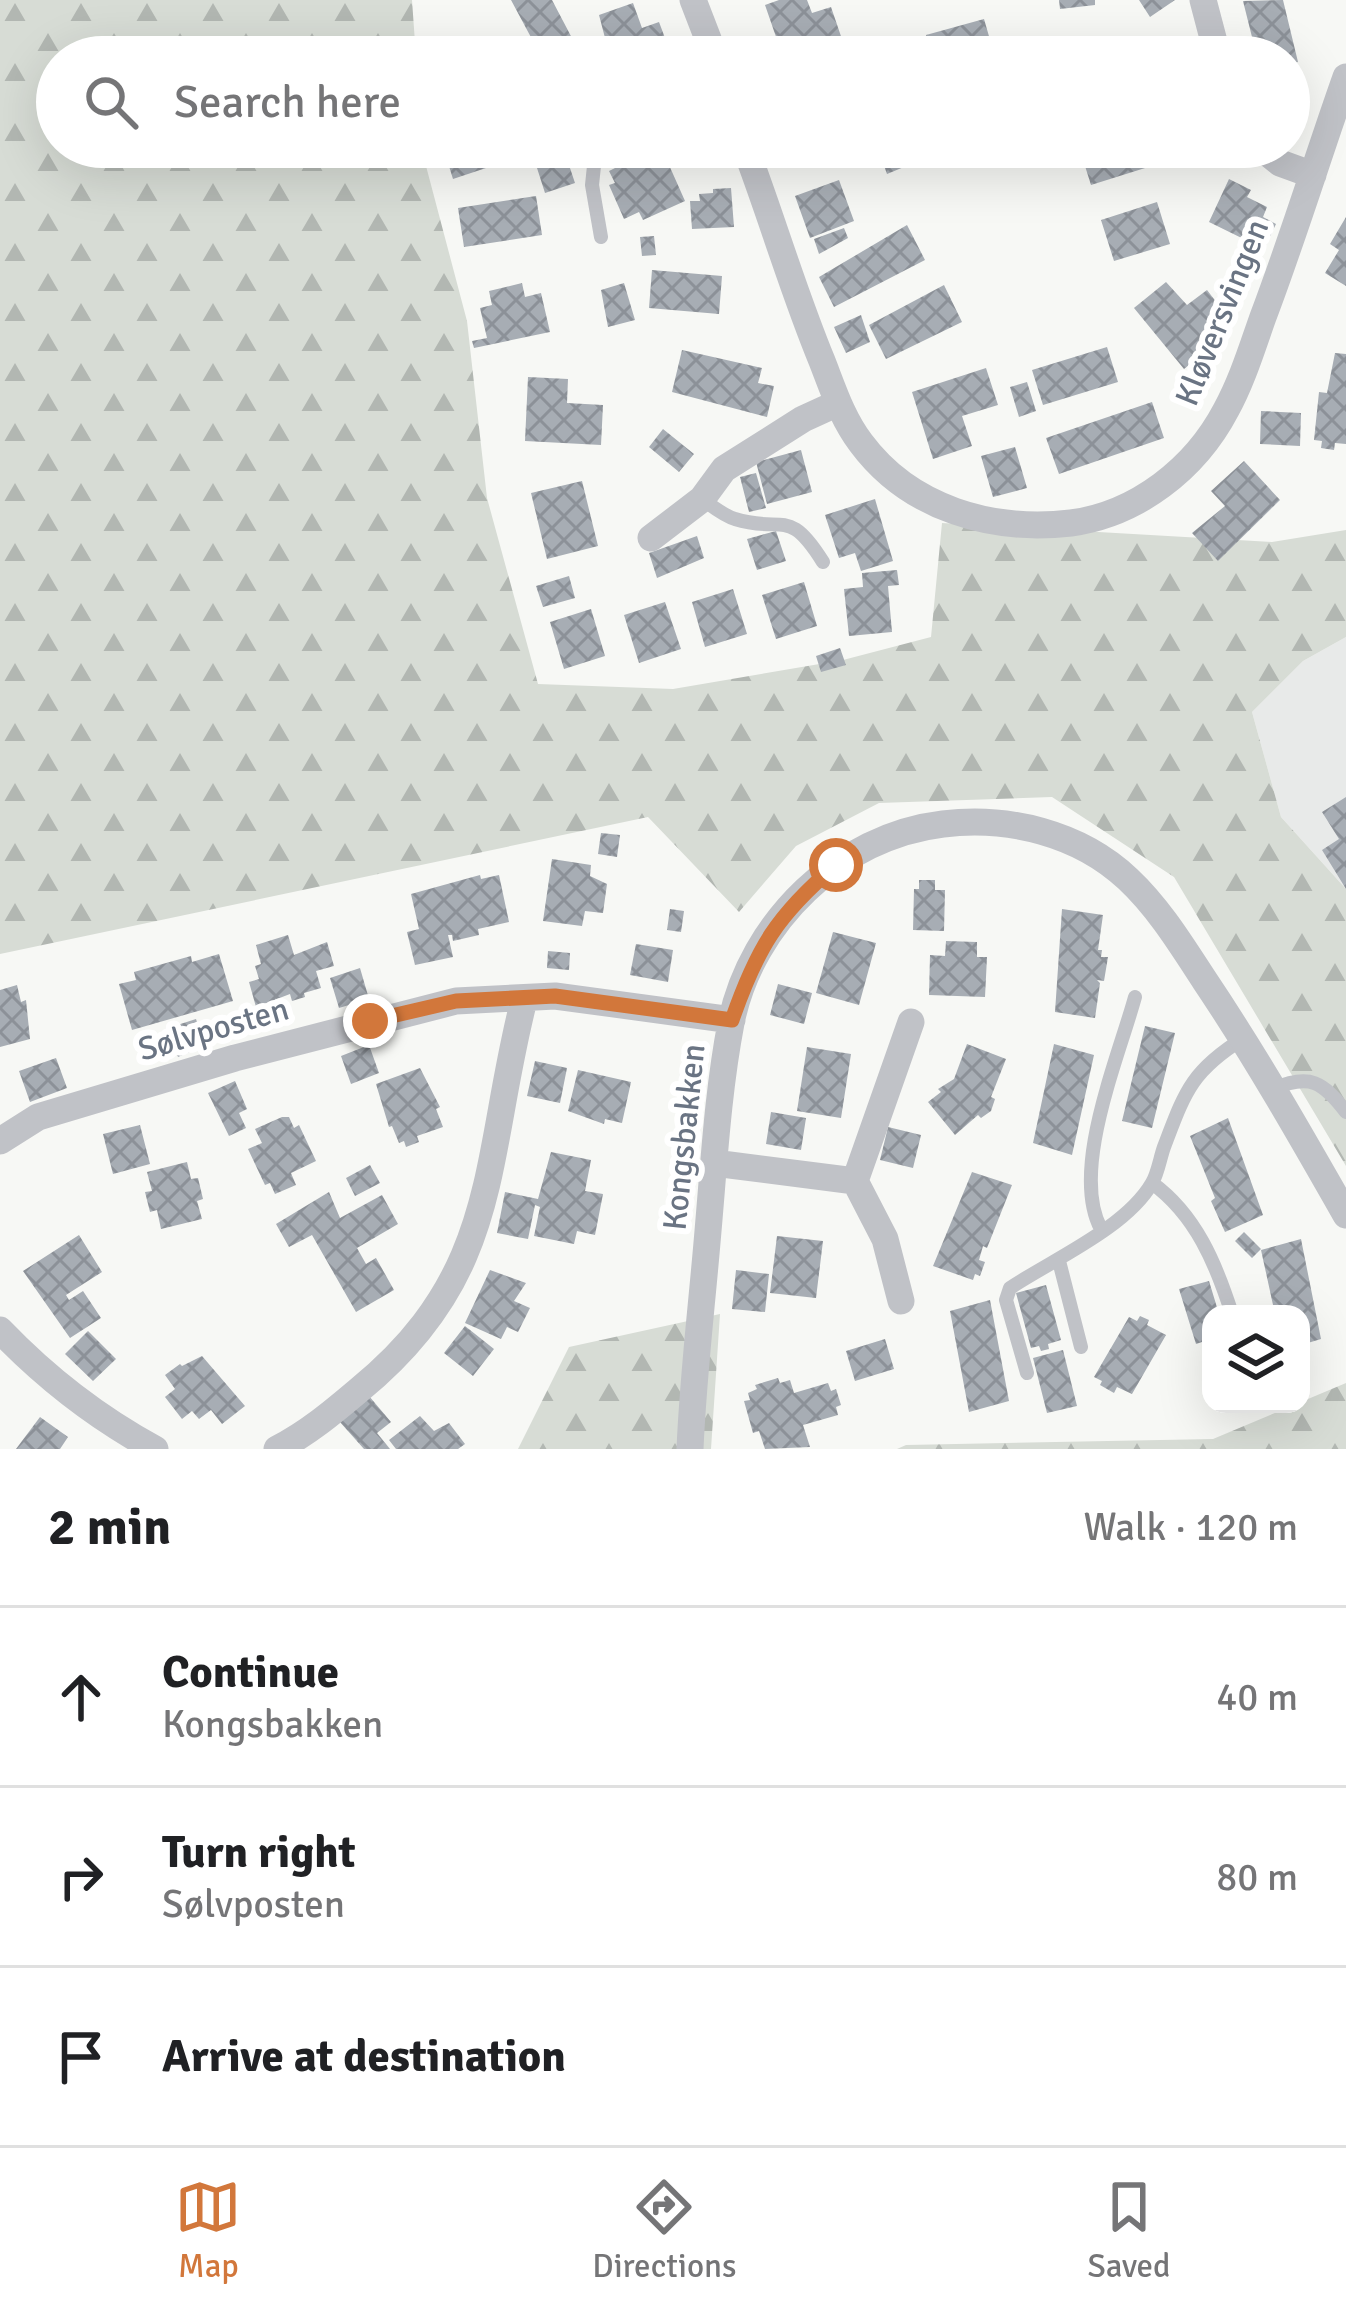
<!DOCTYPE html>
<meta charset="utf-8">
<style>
body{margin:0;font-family:Signika,sans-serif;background:#f2f2f2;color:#202124}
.controls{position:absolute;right:36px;bottom:36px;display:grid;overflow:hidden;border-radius:24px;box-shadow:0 12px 48px #0002}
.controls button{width:108px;height:108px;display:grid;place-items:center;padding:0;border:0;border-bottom:3px solid #e0e0e0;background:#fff;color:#202124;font:60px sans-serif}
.stop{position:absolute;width:36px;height:36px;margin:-27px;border:9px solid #d2773b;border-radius:50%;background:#fff}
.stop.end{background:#d2773b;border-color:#fff;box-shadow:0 3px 12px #0008}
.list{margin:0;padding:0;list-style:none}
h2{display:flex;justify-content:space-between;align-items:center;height:156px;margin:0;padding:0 48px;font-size:51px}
h2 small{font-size:39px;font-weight:400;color:#757577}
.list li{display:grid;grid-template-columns:78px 1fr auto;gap:36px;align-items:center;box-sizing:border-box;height:180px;padding:0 48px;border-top:3px solid #e0e0e0}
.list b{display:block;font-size:45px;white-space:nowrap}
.list p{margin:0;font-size:39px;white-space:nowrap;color:#757577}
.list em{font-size:39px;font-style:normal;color:#757577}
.icon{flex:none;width:66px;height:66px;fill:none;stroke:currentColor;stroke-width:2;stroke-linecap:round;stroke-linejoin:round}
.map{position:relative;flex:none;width:1346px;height:1449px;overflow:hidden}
.search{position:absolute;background:#fff;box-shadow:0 12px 48px #0002;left:36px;right:36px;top:36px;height:132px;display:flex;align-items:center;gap:30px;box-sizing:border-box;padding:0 42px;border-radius:66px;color:#757577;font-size:45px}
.sheet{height:696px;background:#fff}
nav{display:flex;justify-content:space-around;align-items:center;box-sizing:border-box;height:168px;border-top:3px solid #e0e0e0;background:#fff;font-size:33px;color:#757577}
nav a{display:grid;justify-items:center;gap:6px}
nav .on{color:#d2773b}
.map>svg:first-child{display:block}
.built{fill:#e8eae9}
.forest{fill:url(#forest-firs)}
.building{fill:url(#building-cross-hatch)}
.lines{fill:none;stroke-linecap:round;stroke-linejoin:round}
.lane{stroke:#c0c2c7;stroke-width:14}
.street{stroke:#c0c2c7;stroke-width:27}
.route{stroke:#d2773b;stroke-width:15}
.labels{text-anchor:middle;stroke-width:12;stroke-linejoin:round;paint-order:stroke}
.street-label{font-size:33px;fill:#6a7483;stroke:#fff}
</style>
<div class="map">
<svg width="1346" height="1449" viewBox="0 0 1346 1449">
<defs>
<pattern id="forest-firs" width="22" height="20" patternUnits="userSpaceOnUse" patternTransform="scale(3)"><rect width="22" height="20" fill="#d7dcd5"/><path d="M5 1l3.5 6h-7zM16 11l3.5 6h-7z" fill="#b2b7b2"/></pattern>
<pattern id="building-cross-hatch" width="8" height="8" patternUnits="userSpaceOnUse" patternTransform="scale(3)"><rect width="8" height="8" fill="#a7adb4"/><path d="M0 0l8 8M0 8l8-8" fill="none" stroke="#8c9198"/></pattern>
</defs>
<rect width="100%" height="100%" fill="#f7f8f5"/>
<path class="built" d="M1346,637v252l-65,-72 -29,-105 51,-51z"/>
<path class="forest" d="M0,0h412l4,57h-359v90h364l46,174 20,177 51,186 135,5 170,-29 88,-23 11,-114 330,19 74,-12v107l-43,24 -51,51 29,105 65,72v277l-172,-289 -122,-80 -173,6 -83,43 -57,66 -91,-95 -648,137z
M720,1314l-9,135h-193l51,-102z
M1346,1383v66h-449l9,-4 307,-6z"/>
<path class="building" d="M511,0h41l21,40 -32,16z
M779,0h28l5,13 19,-6 13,38 -23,12h-38l-18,-52z
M1059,0h36v5l-35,4z
M1139,0h36l-25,17z
M1283,0l15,62 -9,2v-7h-32l-14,-56z
M633,3l9,25 17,-6 12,32 -61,3 -11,-42z
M984,19l11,38h-63l-6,-22z
M1300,73l6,27 -17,4v-29z
M443,147h46l6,18 -42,14z
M610,147h51l24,54 -42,19 -4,-8 -15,7 -15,-34 6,-2 -6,-12 10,-5z
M781,147h42l1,9 -40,8z
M893,147h41l5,13 -21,8 -2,-6 -29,12 -8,-22z
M1079,147h77l5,16 -70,22z
M567,159l8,24 -30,10 -8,-25z
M1229,179l22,11 -4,7 20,10 -4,10 13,7 -12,25 -55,-27z
M839,180l15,41 -44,17 -15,-42z
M731,188l3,39 -42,2 -2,-28h10l-1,-7 14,-1v-4z
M536,196l6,39 -78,12 -6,-39z
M1157,202l13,42 -56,17 -13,-41z
M1346,217v69l-21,-13 14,-23 -9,-6z
M907,225l18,35 -91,47 -15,-30z
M844,228l4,10 -29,16 -5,-15z
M654,236l2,19 -14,1 -2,-19z
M652,270l70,6 -3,38 -70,-6z
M1166,282l21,23 20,-15 20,26 -18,16 6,12 -31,25 -50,-61z
M522,283l3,14 16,-4 9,39 -76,16 -2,-7 15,-3 -7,-30 12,-3 -3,-14z
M624,283l11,37 -27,7 -7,-37z
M944,285l18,37 -76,37 -17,-34z
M861,315l9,27 -24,11 -12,-26z
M1107,347l11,35 -75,23 -11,-35z
M682,350l80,18 -4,15 16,3 -7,31 -95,-25z
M1335,353l11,1v90l-11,-1 -1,7 -13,-2 1,-7 -8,-1 5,-48 8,1z
M986,368l12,37 -36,11 10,30 -39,13 -21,-67z
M528,377l40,2 -1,24 36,2 -2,40 -76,-4z
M1027,382l9,29 -17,6 -9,-30z
M1152,402l12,36 -105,36 -13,-36z
M1261,411l40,2 -1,33 -40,-2z
M663,429l31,25 -15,18 -30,-25z
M1015,447l12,41 -34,9 -12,-41z
M801,450l11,42 -45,12 -11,-42z
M1244,461l36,39 -62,61 -26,-28 33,-27 -14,-15z
M756,473l10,35 -17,4 -9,-35z
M582,481l16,65 -51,13 -16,-66z
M875,499l18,62 -32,10 -6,-18 -16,5 -14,-43z
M776,531l10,30 -29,9 -10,-31z
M697,536l7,22 -47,20 -8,-25z
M897,570l2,15 -11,1 4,46 -43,4 -5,-47 19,-2 -1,-14z
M569,576l6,22 -32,9 -7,-21z
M804,582l13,44 -41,13 -14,-44z
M733,589l14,45 -42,13 -13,-45z
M665,602l16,47 -42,14 -15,-48z
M591,609l14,47 -41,13 -14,-47z
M840,648l6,17 -25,7 -5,-16z
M1346,797v92l-24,-39 17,-11 -17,-27z
M601,833l19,2 -3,22 -19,-3z
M552,859l39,6 -1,11 17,8 -4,29 -18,-2 -3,15 -39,-5z
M480,875l1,4 18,-4 10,47 -31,7 1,6 -26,6 -1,-6h-4l5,22 -38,8 -8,-33 12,-3 -8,-35z
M919,880h16v10h10l-1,41 -31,-1 1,-41h5z
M670,909l14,2 -3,21 -14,-2z
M1062,909l41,6 -5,35h4l-1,7h7l-4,24 -7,-1 3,3 -5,35 -40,-6z
M833,932l43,11 -17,62 -43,-12z
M288,935l6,20 33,-13 7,24 -18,5 5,17 -17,5 1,4 -13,4 -2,-7 -34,13 -7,-25 10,-3 -4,-13 6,-2 -5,-19z
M946,941l31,1v15h10l-2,40 -56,-2 1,-40 15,1z
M636,944l37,6 -5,32 -38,-7z
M548,951l22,2 -1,17 -22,-2z
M219,954l14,47 -101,29 -13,-46 17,-4 -2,-8 57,-16 1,6z
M360,968l9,31 -30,9 -9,-30z
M778,984l34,9 -8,31 -34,-9z
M17,985l4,17 5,-2 4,39 -30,8v-57z
M196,1019l2,6 9,-3 6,20 -35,15 -10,-29z
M1145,1026l30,7 -23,95 -30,-7z
M967,1044l39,15 -15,38 4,2 -4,12 -10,7 -3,-3 -23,20 -27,-33 13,-10 -3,-3 16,-10z
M1054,1044l40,11 -22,100 -39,-12z
M369,1045l10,28 -28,11 -10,-28z
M807,1047l44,7 -10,64 -44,-7z
M56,1058l11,30 -37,14 -11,-31z
M535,1061l32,7 -7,35 -33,-7z
M420,1068l20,39 -4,2 7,18 -26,9 2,6 -13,5 -2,-6 -5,2 -7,-17 -3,1 -13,-43z
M578,1070l53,12 -9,41 -17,-4 -1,5 -36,-13z
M235,1081l12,28 -8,4 7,15 -17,8 -21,-43z
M771,1112l35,6 -5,32 -35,-6z
M282,1117h7l5,11 5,-3 17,36 -25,12 5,12 -21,9 -5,-11 -5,2 -17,-36 14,-6 -7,-14z
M1228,1118l35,97 -38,17 -14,-31 4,-3 -25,-62z
M140,1125l10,39 -37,10 -10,-40z
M888,1127l33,8 -8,33 -33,-8z
M551,1152l40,8 -6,31 18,3 -8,41 -18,-4 -3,13 -40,-8 6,-29 -5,-2 -7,34 -31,-6 8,-41 33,7z
M187,1162l4,17 7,-1 5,21 -6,2 5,18 -41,10 -4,-19 -7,2 -5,-20 7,-1 -5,-19z
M370,1165l10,18 -25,13 -9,-18z
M972,1172l40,13 -25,63 -4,-2 -4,14 6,2 -5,14 -5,-2 -2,6 -40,-14z
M329,1192l11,26 42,-23 16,29 -41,24 9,16 10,-6 18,32 -38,22 -44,-77 -23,12 -13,-23z
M1244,1232l17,17 -9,9 -17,-17z
M79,1235l23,37 -36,23 3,5 14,-9 18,27 -31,20 -47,-67z
M777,1236l46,5 -7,57 -46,-5z
M1301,1239l20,100 -20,6v-31h-26l-14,-64z
M490,1270l36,13 -12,18 16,7 -12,24 -11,-5 -6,12 -36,-16z
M736,1270l33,4 -4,38 -33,-3z
M1209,1281l10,33h-8v25l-15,5 -17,-55z
M1046,1285l15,55 -13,4 1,5 -8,2 -2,-5 -8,2 -15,-55z
M990,1300l19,101 -40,11 -19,-101z
M1140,1316l9,4 -2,5 19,10 -34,59 -15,-7 -3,6 -14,-8 2,-4 -8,-4 35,-60 8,4z
M465,1326l29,23 -21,27 -29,-23z
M88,1331l28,28 -23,22 -28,-27z
M885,1339l9,30 -39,12 -9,-30z
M1063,1350l14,56 -30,7 -14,-55z
M202,1356l43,50 -23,18 -11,-14 -12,9 -7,-8 -10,8 -17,-22 10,-8 -10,-14 15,-11 2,2z
M778,1378l2,5 10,-3 4,13 34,-10 3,8 5,-2 5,16 -5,2 2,8 -35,10 7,22 -45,2 -6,-18 -6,2 -9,-32 6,-1 -2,-7 9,-4 -2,-4z
M369,1396l22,26 -14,11 13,16h-26l-25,-28z
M420,1416l14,15 15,-8 16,21 -7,5h-62l-7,-9z
M40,1417l28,20 -8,12h-44z"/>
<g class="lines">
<path class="lane" d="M596,147l-4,38 9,52
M702,499c10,7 22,17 33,20 49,15 53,-13 88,43
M1273,1089c37,-16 50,-7 73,23
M1152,1183c44,32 64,81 80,131
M1101,1229c-31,-58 17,-170 34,-232
M1059,1261l22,86
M1027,1373l-21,-73 4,-12c42,-28 116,-60 142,-105 6,-10 8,-25 12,-36 21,-55 27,-76 80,-109"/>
<path class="street" d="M693,0l22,57
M1203,0l15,57
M745,147c27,71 48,144 77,214 11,28 20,57 39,82 49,66 131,89 210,80 66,-9 124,-54 155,-113 16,-29 26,-62 37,-93 30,-79 55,-161 83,-240
M1260,147l20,16 33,12
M651,538l51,-39 22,-30 79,-50 35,-16
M0,1141l38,-24 197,-59 221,-57 99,-5 177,24
M714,1163l141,18 30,58 16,62
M855,1181l56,-159
M0,1330c46,48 96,87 155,119
M277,1449c31,-16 56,-37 82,-59 143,-117 124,-230 165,-390
M690,1449c3,-73 12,-145 18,-218 6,-69 10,-140 23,-208 20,-101 109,-187 212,-199 65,-8 136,9 185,55 31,29 54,67 77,102 51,76 96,155 141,234"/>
</g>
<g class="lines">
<path class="route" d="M370,1021l86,-20 99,-5 177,24c25,-72 45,-105 104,-155"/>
</g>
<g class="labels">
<g class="street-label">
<text transform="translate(1221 312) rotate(-68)" y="12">Kløversvingen</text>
<text transform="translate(213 1028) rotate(-16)" y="12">Sølvposten</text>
<text transform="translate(683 1137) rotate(-84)" y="12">Kongsbakken</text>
</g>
</g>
</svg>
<div class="controls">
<button><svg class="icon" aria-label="layers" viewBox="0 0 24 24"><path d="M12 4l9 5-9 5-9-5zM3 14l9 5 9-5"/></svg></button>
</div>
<div class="stop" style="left:836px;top:865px"></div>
<div class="stop end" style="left:370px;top:1021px"></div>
<div class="search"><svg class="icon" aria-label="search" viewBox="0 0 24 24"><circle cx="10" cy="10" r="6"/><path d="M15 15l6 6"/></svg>Search here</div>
</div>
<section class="sheet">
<h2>2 min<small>Walk · 120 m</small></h2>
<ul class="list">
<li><svg class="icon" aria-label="ahead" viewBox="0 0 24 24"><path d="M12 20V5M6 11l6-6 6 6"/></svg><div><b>Continue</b><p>Kongsbakken</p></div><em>40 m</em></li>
<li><svg class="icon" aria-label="right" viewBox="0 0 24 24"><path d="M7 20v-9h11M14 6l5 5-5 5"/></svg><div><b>Turn right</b><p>Sølvposten</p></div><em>80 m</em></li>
<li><svg class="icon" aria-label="arrive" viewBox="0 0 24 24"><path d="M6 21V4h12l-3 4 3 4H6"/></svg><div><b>Arrive at destination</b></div></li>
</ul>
</section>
<nav>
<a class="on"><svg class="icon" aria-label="map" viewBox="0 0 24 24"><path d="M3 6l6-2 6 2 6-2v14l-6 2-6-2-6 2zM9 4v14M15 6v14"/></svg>Map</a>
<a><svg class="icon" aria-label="directions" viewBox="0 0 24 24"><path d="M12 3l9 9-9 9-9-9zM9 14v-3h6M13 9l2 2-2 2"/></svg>Directions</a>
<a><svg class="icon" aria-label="saved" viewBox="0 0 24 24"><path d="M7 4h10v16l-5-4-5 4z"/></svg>Saved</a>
</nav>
